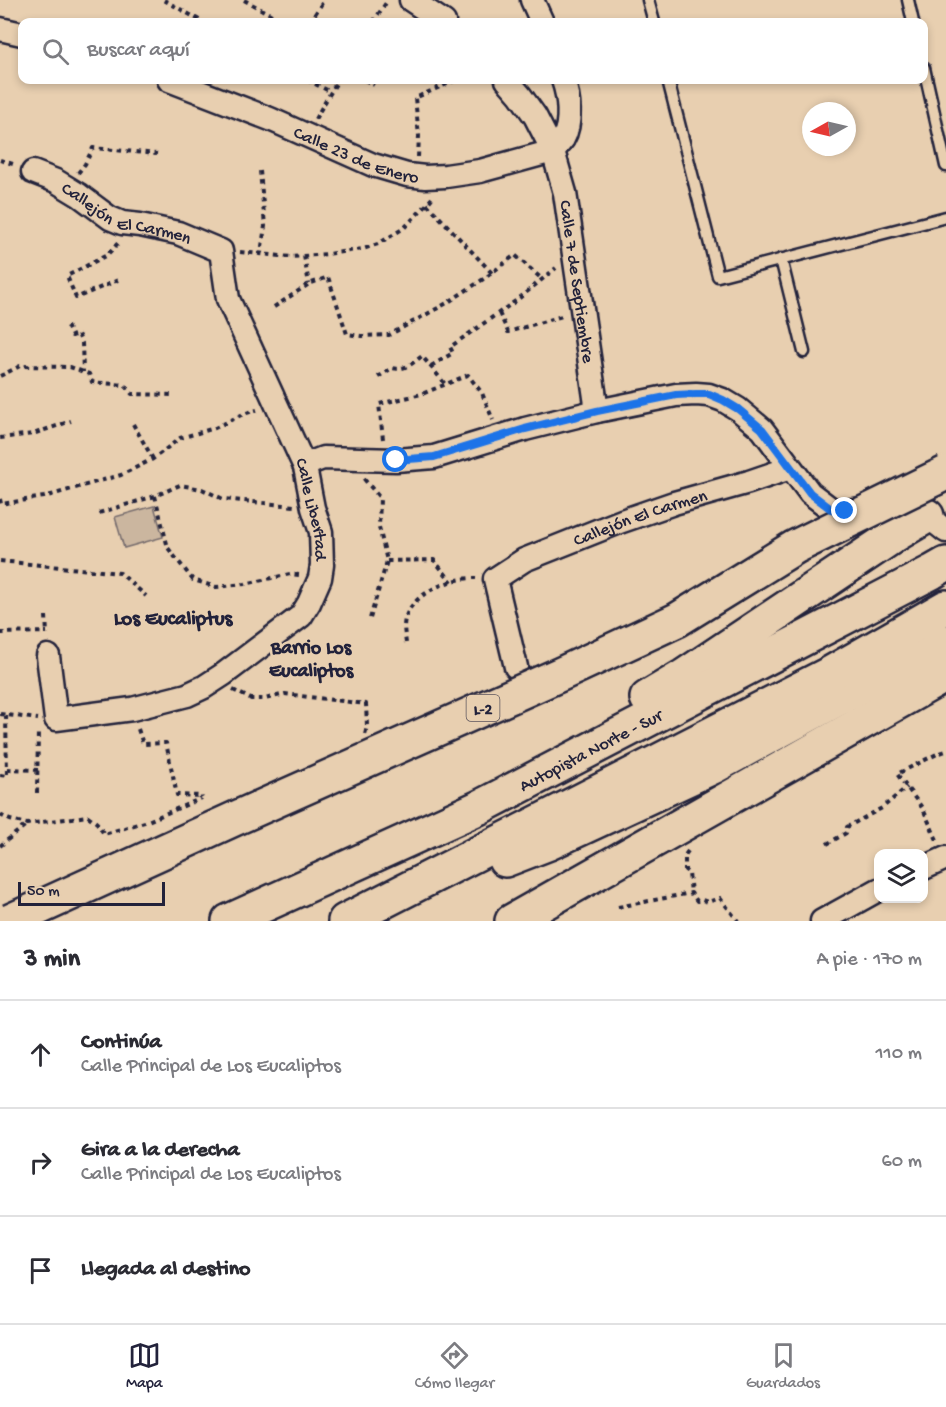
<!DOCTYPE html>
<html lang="es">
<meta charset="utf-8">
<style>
body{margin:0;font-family:"Gochi Hand",sans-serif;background:#f7f7f7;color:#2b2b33}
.controls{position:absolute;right:18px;bottom:18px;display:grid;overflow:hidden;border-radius:12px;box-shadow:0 3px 9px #0003}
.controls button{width:54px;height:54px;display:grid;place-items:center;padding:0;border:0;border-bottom:2px solid #e1e1e2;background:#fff;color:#2b2b33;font:30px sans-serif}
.compass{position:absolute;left:802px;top:102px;width:54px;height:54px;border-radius:50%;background:#fff;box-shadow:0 3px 9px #0003;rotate:262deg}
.scale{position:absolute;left:18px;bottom:15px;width:147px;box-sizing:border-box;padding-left:6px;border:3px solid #22223b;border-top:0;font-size:16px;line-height:21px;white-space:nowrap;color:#22223b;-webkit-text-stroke:4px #e8cfb0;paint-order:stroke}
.stop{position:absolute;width:18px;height:18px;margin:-14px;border:4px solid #1a73e8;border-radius:50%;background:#fff}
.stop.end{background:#1a73e8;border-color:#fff;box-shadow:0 2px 6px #0008}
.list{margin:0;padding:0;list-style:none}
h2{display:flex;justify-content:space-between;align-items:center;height:78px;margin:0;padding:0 24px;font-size:26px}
h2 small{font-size:20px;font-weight:400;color:#7c7c81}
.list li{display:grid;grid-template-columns:39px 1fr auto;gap:18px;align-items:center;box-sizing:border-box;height:108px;padding:0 24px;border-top:2px solid #e1e1e2}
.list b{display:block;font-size:22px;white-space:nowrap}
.list p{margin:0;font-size:20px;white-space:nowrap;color:#7c7c81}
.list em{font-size:20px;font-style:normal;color:#7c7c81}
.icon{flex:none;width:33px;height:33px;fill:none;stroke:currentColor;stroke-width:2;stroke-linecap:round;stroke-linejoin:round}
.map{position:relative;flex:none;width:946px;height:921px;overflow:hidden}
.search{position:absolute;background:#fff;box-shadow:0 3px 9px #0003;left:18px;right:18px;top:18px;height:66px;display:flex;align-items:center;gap:15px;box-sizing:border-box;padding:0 21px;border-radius:12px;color:#7c7c81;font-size:22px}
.sheet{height:402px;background:#fff}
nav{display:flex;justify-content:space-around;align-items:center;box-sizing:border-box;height:84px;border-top:2px solid #e1e1e2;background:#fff;font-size:16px;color:#7c7c81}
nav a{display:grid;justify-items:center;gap:3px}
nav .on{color:#22223b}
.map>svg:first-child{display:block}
.green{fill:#cbb69f;stroke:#766c6d;stroke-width:1.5}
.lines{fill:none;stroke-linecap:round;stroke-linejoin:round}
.lane-casing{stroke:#22223b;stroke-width:15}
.street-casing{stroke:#22223b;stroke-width:27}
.highway-casing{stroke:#22223b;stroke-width:38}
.path{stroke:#22223b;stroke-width:4;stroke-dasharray:4.5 4.5;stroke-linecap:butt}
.lane{stroke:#e8cfb0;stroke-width:10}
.street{stroke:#e8cfb0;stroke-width:22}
.highway{stroke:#e8cfb0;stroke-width:33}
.highway-bridge-casing{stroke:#22223b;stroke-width:38;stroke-linecap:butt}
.highway-bridge{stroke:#e8cfb0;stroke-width:33}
.route{stroke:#1a73e8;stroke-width:8}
.labels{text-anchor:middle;stroke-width:5;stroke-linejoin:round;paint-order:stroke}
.shield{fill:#e8cfb0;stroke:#5d565e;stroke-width:1.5}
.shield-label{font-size:16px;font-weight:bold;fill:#22223b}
.street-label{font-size:18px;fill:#22223b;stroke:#e8cfb0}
.neighbourhood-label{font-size:20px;font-weight:bold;fill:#22223b;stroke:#e8cfb0}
.quarter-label{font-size:21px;font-weight:bold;fill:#22223b;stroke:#e8cfb0}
</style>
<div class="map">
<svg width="946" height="921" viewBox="0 0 946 921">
<rect width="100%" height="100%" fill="#e8cfb0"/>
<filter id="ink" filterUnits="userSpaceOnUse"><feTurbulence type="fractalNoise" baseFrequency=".0167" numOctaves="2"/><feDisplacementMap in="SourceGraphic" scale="12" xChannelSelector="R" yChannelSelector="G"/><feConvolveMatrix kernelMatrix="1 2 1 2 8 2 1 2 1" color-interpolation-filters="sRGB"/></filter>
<g filter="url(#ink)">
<path class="green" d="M154,506l9,31 -39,11 -9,-31z"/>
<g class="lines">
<defs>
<path id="lane" d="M648,0l6,22
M908,0l5,22
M924,68l22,98
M668,80l50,196 228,-59
M781,259l23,93"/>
<g id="street">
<path d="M411,0l33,22"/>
<path d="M532,0l10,22"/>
<path d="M0,29l22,5"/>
<path id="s1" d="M169,80l101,39 103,46 34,10 18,2 21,-1 34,-5 73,-20"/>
<path id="s2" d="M507,80l13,15 15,21 18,35 12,42 32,218"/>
<path d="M553,151c3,-4 7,-8 10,-12 9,-16 6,-42 0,-59"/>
<path id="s3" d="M33,172l23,9 23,14 31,23 12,5 18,2 38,8 43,18 7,48 77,168 8,41 8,24 1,33 -2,13 -11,25 -8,13 -77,58 -20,13 -17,8 -55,14 -76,10 -8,-63"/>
<path d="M305,467l5,-4 13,-5 73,2 38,-3 91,-28 72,-18 79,-16 20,-1 13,1 14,5 15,9 24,20 48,64 21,16 14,2 19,-2"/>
<path d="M916,509l11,7 19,15"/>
<path id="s4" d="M516,667l-21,-88 29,-19 98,-39 52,-18 75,-21 41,-14"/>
<path d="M924,868l22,-10"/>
<path d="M822,921l56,-31"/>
</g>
<g id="highway">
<path d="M647,698l37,-22 211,-141 32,-19"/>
<path d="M505,860l44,-17 166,-77 220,-120 11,-4"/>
<path id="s5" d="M229,921l249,-113 454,-236 14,-8"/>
<path d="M345,921l484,-247 117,-67"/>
<path d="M512,921l434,-246"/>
</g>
</defs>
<use href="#lane" class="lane-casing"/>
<use href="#street" class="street-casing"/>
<use href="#highway" class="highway-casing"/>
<path class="path" d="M164,0l39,22
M244,0l41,22
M310,22l14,-22
M373,22l15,-22
M307,80l24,12
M365,80l9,5
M315,119l23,-39
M418,157l1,-21 -4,-38 41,-18
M0,160l16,5
M260,171l5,55 -4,27
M78,173l7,-9 8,-16 64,6
M427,204l65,69
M240,252l51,5 36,-3 36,-5 15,-5 26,-16 23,-24 5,-6
M304,256l5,28
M118,280l-42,18 -9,-22 40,-21 12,-13
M274,307l35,-23 19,-7 19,57 14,2 28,-1 58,-32 38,-25 30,-23 27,24
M499,313l9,19 54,-16
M67,326l5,10 6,-2 4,9 1,29
M431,366l22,-13 -3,-6 67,-47 39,-32
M0,376l20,-10 50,1 19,7 3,8 33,3 7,9 41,1
M378,377l14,-9c12,3 21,-5 30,-12l23,28
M133,424l20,35
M0,438l33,-4 38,-13
M383,439l-4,-35 43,-10 46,-19 14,18 11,27
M364,479l16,19 -1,29 8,34 -18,61
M155,496l13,52 25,32 23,7 29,-3 45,-10 10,1
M0,499l1,5 43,-7 77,-22 32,-16 27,-21 35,-10 28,-14 14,-4
M99,513l56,-17 25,-11 22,4 21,10 71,7
M0,561l120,12 26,23
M387,561l47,-1 18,22
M46,616l1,18
M0,633l47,-1
M406,643c-1,-8 -3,-17 -1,-24 7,-26 47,-42 71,-41
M233,690l18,9h14l20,-5 81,10 1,22 -2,9
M0,714l38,5
M138,729l5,15 23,-1 11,52 24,1 1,2
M7,769l31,1
M0,775l7,1 -1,-62
M37,793l1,-62
M0,815l10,5 17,4 61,-8 9,7 7,11 44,-13 54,-23
M937,840l-14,-31 -26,-35 40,-20 9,-3
M827,844l19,-11 1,-6 35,-19 25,-21
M0,846l27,-22
M688,851l-3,4v15l4,3 2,20
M618,907l73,-14 6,8 5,-1 6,2 12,-4 18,23"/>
<use href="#lane" class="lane"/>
<use href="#street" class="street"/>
<use href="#highway" class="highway"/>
<defs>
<path id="highway-bridge" d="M10,921l224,-102 327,-145 116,-54 118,-73 151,-74"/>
</defs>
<use href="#highway-bridge" class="highway-bridge-casing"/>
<use href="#highway-bridge" class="highway-bridge"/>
</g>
</g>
<g class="lines" filter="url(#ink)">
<path class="route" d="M396,460l38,-3 91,-28 72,-18 79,-16 20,-1h13l14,6 15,9 24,20 48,64 21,16 14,2"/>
</g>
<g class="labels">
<rect class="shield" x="466.5" y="695" width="33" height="26" rx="4.5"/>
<g class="shield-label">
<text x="483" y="714">L-2</text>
</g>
<g class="street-label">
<text dy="6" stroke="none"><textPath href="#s1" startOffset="202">Calle 23 de Enero</textPath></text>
<text dy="6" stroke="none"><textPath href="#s3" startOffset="104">Callejón El Carmen</textPath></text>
<text dy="6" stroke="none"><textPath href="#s2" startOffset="218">Calle 7 de Septiembre</textPath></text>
<text dy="6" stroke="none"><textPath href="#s3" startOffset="483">Calle Libertad</textPath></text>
<text dy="6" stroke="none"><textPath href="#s4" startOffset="249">Callejón El Carmen</textPath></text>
<text dy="6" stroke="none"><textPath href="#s5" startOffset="400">Autopista Norte - Sur</textPath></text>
</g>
<g class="neighbourhood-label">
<text x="311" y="653">Barrio Los<tspan x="311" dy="23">Eucaliptos</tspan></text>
</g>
<g class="quarter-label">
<text x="173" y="624">Los Eucaliptus</text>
</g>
</g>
</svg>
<div class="controls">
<button><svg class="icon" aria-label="layers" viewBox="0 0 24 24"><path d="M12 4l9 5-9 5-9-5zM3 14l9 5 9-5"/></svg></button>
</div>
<svg class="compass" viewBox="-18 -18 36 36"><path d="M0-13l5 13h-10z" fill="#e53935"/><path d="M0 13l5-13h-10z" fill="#7c7c81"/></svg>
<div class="scale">50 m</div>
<div class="stop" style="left:396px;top:460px"></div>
<div class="stop end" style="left:845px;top:511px"></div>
<div class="search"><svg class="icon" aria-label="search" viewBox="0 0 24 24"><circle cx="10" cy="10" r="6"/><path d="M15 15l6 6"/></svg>Buscar aquí</div>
</div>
<section class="sheet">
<h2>3 min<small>A pie · 170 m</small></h2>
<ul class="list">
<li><svg class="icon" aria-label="ahead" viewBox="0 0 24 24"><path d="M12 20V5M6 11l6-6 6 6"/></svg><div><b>Continúa</b><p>Calle Principal de Los Eucaliptos</p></div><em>110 m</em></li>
<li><svg class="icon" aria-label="right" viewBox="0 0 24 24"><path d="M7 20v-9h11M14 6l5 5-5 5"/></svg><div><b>Gira a la derecha</b><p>Calle Principal de Los Eucaliptos</p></div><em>60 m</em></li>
<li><svg class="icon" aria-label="arrive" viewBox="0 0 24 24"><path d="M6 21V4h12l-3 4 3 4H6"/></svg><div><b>Llegada al destino</b></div></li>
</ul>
</section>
<nav>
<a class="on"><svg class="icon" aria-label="map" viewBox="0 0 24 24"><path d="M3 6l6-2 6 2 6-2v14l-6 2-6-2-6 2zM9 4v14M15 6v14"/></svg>Mapa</a>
<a><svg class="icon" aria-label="directions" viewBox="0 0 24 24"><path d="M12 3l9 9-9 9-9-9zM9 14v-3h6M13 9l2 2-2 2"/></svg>Cómo llegar</a>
<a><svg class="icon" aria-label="saved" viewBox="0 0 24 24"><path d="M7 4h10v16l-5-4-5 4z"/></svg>Guardados</a>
</nav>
